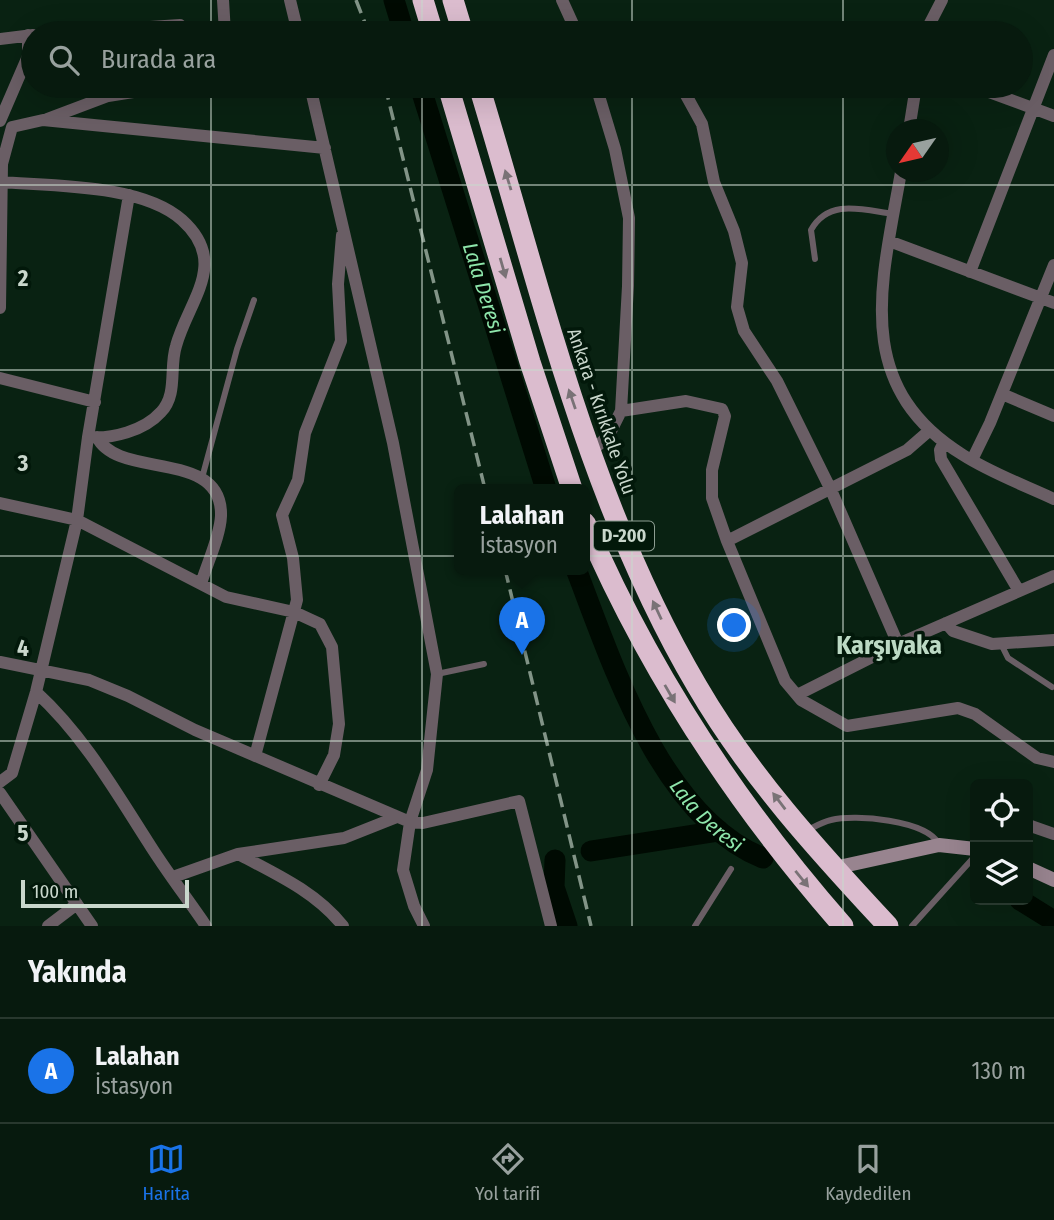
<!DOCTYPE html>
<html lang="tr">
<meta charset="utf-8">
<style>
body{margin:0;font-family:"Fira Sans Condensed",sans-serif;background:#15271c;color:#f1f3f6}
.controls{position:absolute;right:21px;bottom:21px;display:grid;overflow:hidden;border-radius:10px;box-shadow:0 7px 28px #0002}
.controls button{width:63px;height:63px;display:grid;place-items:center;padding:0;border:0;border-bottom:2px solid #28382e;background:#071a0e;color:#f1f3f6;font:35px sans-serif}
.compass{position:absolute;left:886px;top:119px;width:63px;height:63px;border-radius:50%;background:#071a0e;box-shadow:0 7px 28px #0002;rotate:236deg}
.scale{position:absolute;left:21px;bottom:18px;width:168px;box-sizing:border-box;padding-left:7px;border:4px solid #c9d7cc;border-top:0;font-size:19px;line-height:24px;white-space:nowrap;color:#c9d7cc;-webkit-text-stroke:5px #02180a;paint-order:stroke}
.you{position:absolute;left:735px;top:626px;width:24px;height:24px;margin:-18px;border:5px solid #fff;border-radius:50%;background:#1a73e8;box-shadow:0 0 0 10px #1a73e833}
.badge{display:grid;place-items:center;width:46px;height:46px;border-radius:50%;background:#1a73e8;color:#fff;font-size:23px;font-weight:700}
.pin{position:absolute;translate:-50% -58px;filter:drop-shadow(0 2px 4px #0008)}
.pin::after{content:'';position:absolute;top:37px;width:24px;height:21px;background:inherit;clip-path:polygon(0 0,100% 0,50% 100%)}
.popup{position:absolute;left:454px;top:484px;width:136px;height:91px;box-sizing:border-box;display:grid;place-content:center;border-radius:10px;background:#071a0e;filter:drop-shadow(0 2px 5px #0005);font-size:23px;white-space:nowrap;color:#98a19e}
.popup b{font-size:26px;color:#f1f3f6}
.popup::after{content:'';position:absolute;left:50%;top:100%;margin-left:-14px;border:14px solid transparent;border-top-color:#071a0e}
.list{margin:0;padding:0;list-style:none}
h2{display:flex;justify-content:space-between;align-items:center;height:91px;margin:0;padding:0 28px;font-size:30px}
h2 small{font-size:23px;font-weight:400;color:#98a19e}
.list li{display:grid;grid-template-columns:46px 1fr auto;gap:21px;align-items:center;box-sizing:border-box;height:105px;padding:0 28px;border-top:2px solid #28382e}
.list b{display:block;font-size:26px;white-space:nowrap}
.list p{margin:0;font-size:23px;white-space:nowrap;color:#98a19e}
.list em{font-size:23px;font-style:normal;color:#98a19e}
.icon{flex:none;width:38px;height:38px;fill:none;stroke:currentColor;stroke-width:2;stroke-linecap:round;stroke-linejoin:round}
.map{position:relative;flex:none;width:1054px;height:926px;overflow:hidden}
.search{position:absolute;background:#071a0e;box-shadow:0 7px 28px #0002;left:21px;right:21px;top:21px;height:77px;display:flex;align-items:center;gap:18px;box-sizing:border-box;padding:0 24px;border-radius:38px;color:#98a19e;font-size:26px}
.sheet{height:196px;background:#071a0e}
nav{display:flex;justify-content:space-around;align-items:center;box-sizing:border-box;height:98px;border-top:2px solid #28382e;background:#071a0e;font-size:19px;color:#98a19e}
nav a{display:grid;justify-items:center;gap:4px}
nav .on{color:#1a73e8}
.map>svg:first-child{display:block}
.lines{fill:none;stroke-linecap:round;stroke-linejoin:round}
.river{stroke:#000a02;stroke-width:21}
.lane{stroke:#6a5e65;stroke-width:6}
.street{stroke:#6a5e65;stroke-width:12}
.secondary{stroke:#98848f;stroke-width:14}
.highway{stroke:#dbbcce;stroke-width:21}
.rail{stroke:#829487;stroke-width:3.5;stroke-dasharray:14 7;stroke-linecap:butt}
.oneway{fill:#797276}
.grid{fill:none;stroke:#c9d7cc;stroke-width:2;stroke-opacity:0.55}
.labels{text-anchor:middle;stroke-width:7;stroke-linejoin:round;paint-order:stroke}
.shield{fill:#02180a;stroke:#8d9e92;stroke-width:2}
.shield-label{font-size:18px;font-weight:bold;fill:#c9d7cc}
.street-label{font-size:19px;fill:#c9d7cc;stroke:#02180a}
.water-label{font-size:21px;font-style:italic;fill:#8ee6ab;stroke:#02180a}
.district-label{font-size:26px;font-weight:bold;fill:#bcd9c4;stroke:#02180a}
.grid-label{font-size:23px;text-anchor:middle;font-weight:bold;fill:#c9d7cc;stroke:#02180a;stroke-width:7;stroke-linejoin:round;paint-order:stroke}
</style>
<div class="map">
<svg width="1054" height="926" viewBox="0 0 1054 926">
<rect width="100%" height="100%" fill="#092212"/>
<g class="lines">
<g class="river">
<path d="M394,0l10,33"/>
<path id="s1" d="M420,86l126,403"/>
<path id="s2" d="M576,569c36,94 85,248 187,289"/>
<path d="M591,851l128,-20"/>
<path d="M555,860l-1,27 13,39"/>
<path d="M1020,900l34,21"/>
</g>
<path class="lane" d="M815,259l-4,-29c18,-32 52,-20 82,-16
M202,478l35,-129 17,-49
M1001,644l7,14 44,29
M437,674l47,-10
M806,831c8,-4 16,-9 25,-11 24,-6 95,0 108,24
M695,926l36,-57
M912,926l63,-70"/>
<path class="street" d="M223,0l2,33
M290,0l8,33
M562,0l15,33
M61,33l119,-8
M925,33l17,-33
M0,39l33,-4
M310,86l83,357 44,231 -10,96 -17,52 -7,48 11,36 10,20
M681,86l21,38 12,58 20,49 8,32 -5,44 7,24 33,50 54,109 67,154
M973,86l81,30
M47,119l61,-23 63,-10
M0,121l28,-65v-21
M909,130l7,-44
M901,172c-19,109 -51,213 62,283 28,18 61,30 91,44
M1,182c51,4 141,2 181,38 48,43 6,81 -6,126 -7,22 2,48 -15,66 -17,19 -49,27 -73,25
M889,241l165,62
M970,272l84,-217
M0,308l2,-144 10,-37 31,-7 282,28
M0,378l95,24
M1002,394l52,22
M621,411l65,-10 36,8 3,7 -13,54v28l15,43 58,140 16,19 46,26 111,-18 17,6 62,44 17,4
M97,437c21,43 126,11 124,79 -1,21 -14,47 -20,68
M944,442l-4,8 1,9 78,132
M590,453l19,-18 12,-24 7,-125 1,-68 -14,-69 -19,-63
M972,460l18,-37 64,-158
M0,503l77,17 149,77 68,15 26,12 12,23 7,77 -5,31 -15,30
M727,541l180,-91 23,-20
M946,623l7,8 39,13 62,-4
M0,662l89,18 39,16 67,34 215,92 13,1 96,-22 32,125
M36,692c47,43 78,97 112,150 18,29 39,56 58,84
M797,695l101,-51 156,-68
M255,756l42,-156 -4,-42 -11,-43 16,-35 7,-47 36,-92 -3,-57 4,-49
M0,782l12,-9 24,-81 41,-172 11,-83 41,-242
M0,793l92,133
M1028,825l26,9
M238,854c38,20 78,38 105,72
M173,877l65,-23 106,-16 53,-21
M48,926l29,-22"/>
<path class="secondary" d="M834,868l105,-23 36,4
M1028,868l26,12"/>
<path class="highway" d="M423,0l10,33
M453,0l10,33
M448,86l82,276 42,127
M479,86c62,203 109,415 218,600 51,88 122,166 191,240
M585,523c64,149 151,281 258,403"/>
<path class="rail" d="M356,0l13,33
M385,86l100,403
M505,569l86,357"/>
</g>
<defs><path id="oneway-solid" d="M-6-.8H1V-3.2L6.5 0L1 3.2V.8H-6Z" transform="scale(1.75)"/></defs>
<g class="oneway">
<use href="#oneway-solid" transform="translate(508 180) rotate(-107)"/>
<use href="#oneway-solid" transform="translate(503 268) rotate(74)"/>
<use href="#oneway-solid" transform="translate(572 399) rotate(-109)"/>
<use href="#oneway-solid" transform="translate(657 610) rotate(-115)"/>
<use href="#oneway-solid" transform="translate(670 694) rotate(60)"/>
<use href="#oneway-solid" transform="translate(779 801) rotate(-127)"/>
<use href="#oneway-solid" transform="translate(802 879) rotate(51)"/>
</g>
<path class="grid" d="M211,0v33M422,0v33M632,0v33M843,0v33M211,86v840M422,86v840M632,86v840M843,86v840M0,185h1054M0,370h1054M0,556h1054M0,741h1054"/>
<g class="labels">
<rect class="shield" x="594" y="521.5" width="60" height="29" rx="5"/>
<g class="shield-label">
<text x="624" y="542">D-200</text>
</g>
<g class="street-label">
<text transform="translate(602 411) rotate(71)" y="7">Ankara - Kırıkkale Yolu</text>
</g>
<g class="water-label">
<text dy="7" stroke="none"><textPath href="#s1" startOffset="212">Lala Deresi</textPath></text>
<text dy="7" stroke="none"><textPath href="#s2" startOffset="282">Lala Deresi</textPath></text>
</g>
<g class="district-label">
<text x="889" y="654">Karşıyaka</text>
</g>
</g>
<g class="grid-label">
<text x="23" y="286">2</text>
<text x="23" y="471">3</text>
<text x="23" y="656">4</text>
<text x="23" y="841">5</text>
</g>
</svg>
<div class="controls">
<button><svg class="icon" aria-label="locate" viewBox="0 0 24 24"><circle cx="12" cy="12" r="6"/><path d="M12 2v4M12 18v4M2 12h4M18 12h4"/></svg></button>
<button><svg class="icon" aria-label="layers" viewBox="0 0 24 24"><path d="M12 4l9 5-9 5-9-5zM3 14l9 5 9-5"/></svg></button>
</div>
<svg class="compass" viewBox="-18 -18 36 36"><path d="M0-13l5 13h-10z" fill="#e53935"/><path d="M0 13l5-13h-10z" fill="#98a19e"/></svg>
<div class="scale">100 m</div>
<div class="you"></div>
<div class="pin badge" style="left:522px;top:655px">A</div>
<div class="popup"><b>Lalahan</b>İstasyon</div>
<div class="search"><svg class="icon" aria-label="search" viewBox="0 0 24 24"><circle cx="10" cy="10" r="6"/><path d="M15 15l6 6"/></svg>Burada ara</div>
</div>
<section class="sheet">
<h2>Yakında<small></small></h2>
<ul class="list">
<li><span class="badge">A</span><div><b>Lalahan</b><p>İstasyon</p></div><em>130 m</em></li>
</ul>
</section>
<nav>
<a class="on"><svg class="icon" aria-label="map" viewBox="0 0 24 24"><path d="M3 6l6-2 6 2 6-2v14l-6 2-6-2-6 2zM9 4v14M15 6v14"/></svg>Harita</a>
<a><svg class="icon" aria-label="directions" viewBox="0 0 24 24"><path d="M12 3l9 9-9 9-9-9zM9 14v-3h6M13 9l2 2-2 2"/></svg>Yol tarifi</a>
<a><svg class="icon" aria-label="saved" viewBox="0 0 24 24"><path d="M7 4h10v16l-5-4-5 4z"/></svg>Kaydedilen</a>
</nav>
